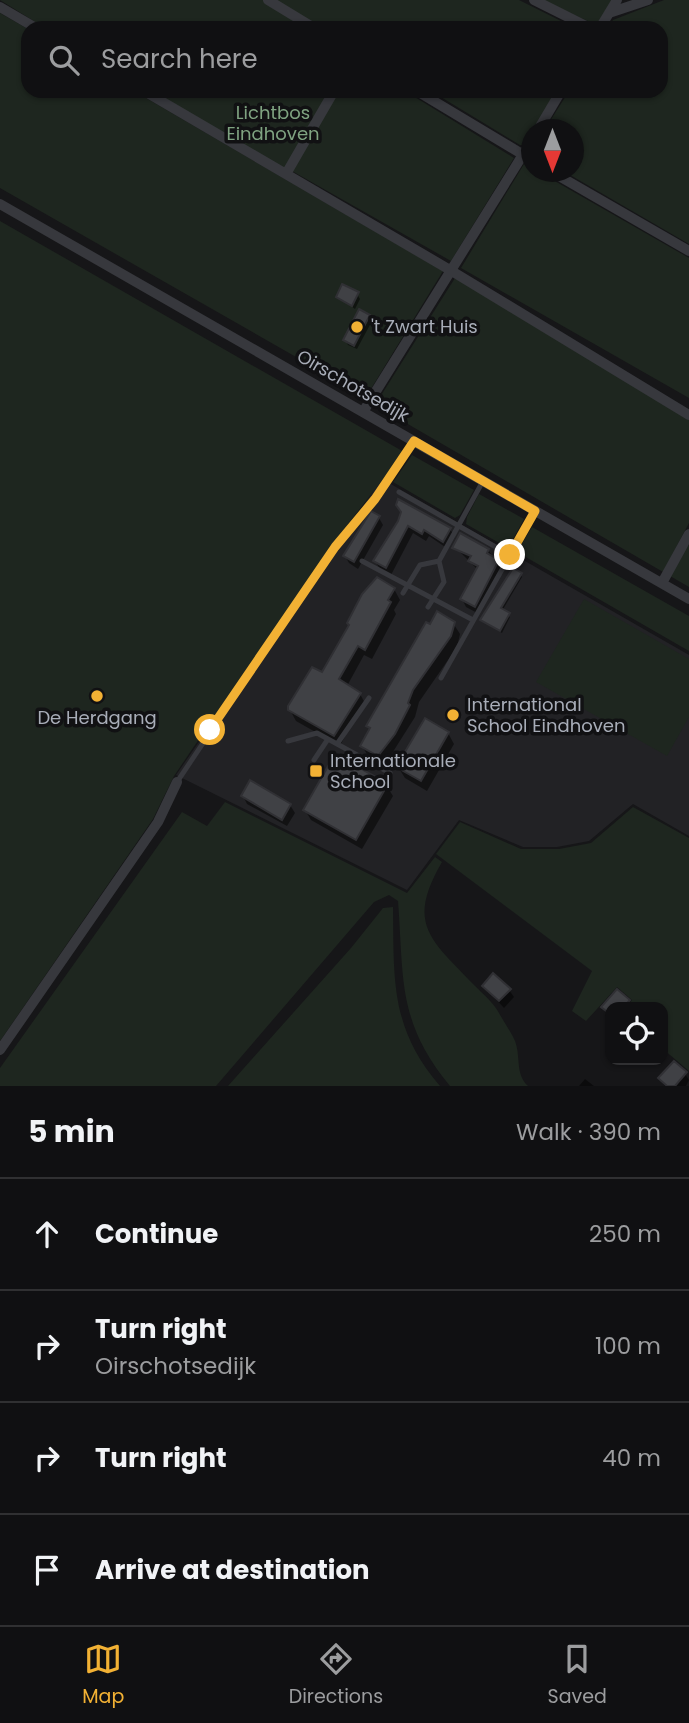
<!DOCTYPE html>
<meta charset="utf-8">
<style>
body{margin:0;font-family:Poppins,sans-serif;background:#19191b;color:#f1f3f6}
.controls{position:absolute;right:21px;bottom:21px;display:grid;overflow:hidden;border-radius:14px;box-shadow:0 2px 5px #0004}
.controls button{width:63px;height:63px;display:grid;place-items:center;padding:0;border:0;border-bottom:2px solid #303032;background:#101012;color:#f1f3f6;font:35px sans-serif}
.compass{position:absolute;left:521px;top:119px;width:63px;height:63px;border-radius:50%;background:#101012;box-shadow:0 2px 5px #0004;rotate:180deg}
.stop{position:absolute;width:21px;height:21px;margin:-16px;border:5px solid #f2b134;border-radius:50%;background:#fff}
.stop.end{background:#f2b134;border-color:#fff;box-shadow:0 2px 7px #0008}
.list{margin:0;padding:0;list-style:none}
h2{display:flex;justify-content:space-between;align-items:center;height:91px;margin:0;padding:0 28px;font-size:30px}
h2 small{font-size:23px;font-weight:400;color:#9c9d9f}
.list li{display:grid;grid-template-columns:46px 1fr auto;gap:21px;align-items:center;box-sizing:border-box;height:112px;padding:0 28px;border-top:2px solid #303032}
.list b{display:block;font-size:26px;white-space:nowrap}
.list p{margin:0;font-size:23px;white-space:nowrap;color:#9c9d9f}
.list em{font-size:23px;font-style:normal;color:#9c9d9f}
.icon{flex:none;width:38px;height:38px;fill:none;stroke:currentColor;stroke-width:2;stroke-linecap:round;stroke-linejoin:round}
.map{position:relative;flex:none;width:689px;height:1086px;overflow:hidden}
.search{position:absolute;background:#101012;box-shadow:0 2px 5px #0004;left:21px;right:21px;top:21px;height:77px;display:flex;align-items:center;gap:18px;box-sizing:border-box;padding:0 24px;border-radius:21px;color:#9c9d9f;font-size:26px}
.sheet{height:539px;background:#101012}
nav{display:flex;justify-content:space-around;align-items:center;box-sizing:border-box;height:98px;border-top:2px solid #303032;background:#101012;font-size:19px;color:#9c9d9f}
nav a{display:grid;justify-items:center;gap:4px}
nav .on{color:#f2b134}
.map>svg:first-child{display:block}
.built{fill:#222225}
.green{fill:#1e261f}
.shadow{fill:#0007}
.building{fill:#404145;stroke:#303034;stroke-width:2}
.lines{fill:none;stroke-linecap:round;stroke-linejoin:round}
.lane{stroke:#37383d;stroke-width:5}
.street{stroke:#37383d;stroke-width:10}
.route{stroke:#f2b134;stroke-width:9}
.poi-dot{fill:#f2b134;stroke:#111113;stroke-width:2.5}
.labels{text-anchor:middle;stroke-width:7;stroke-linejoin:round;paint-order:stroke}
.park-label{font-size:18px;fill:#7fa381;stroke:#111113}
.poi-label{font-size:18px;fill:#a8adb8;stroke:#111113;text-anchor:start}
.street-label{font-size:18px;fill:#a8adb8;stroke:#111113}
</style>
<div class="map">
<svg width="689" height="1086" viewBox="0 0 689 1086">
<rect width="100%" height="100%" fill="#161618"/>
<path class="built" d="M382,479l307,176v181l-56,-32 -44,37 -32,6h-34l-64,-27 -52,70 -231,-115z"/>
<path class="green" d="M0,0h519l56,28h-530z
M543,0h70l-15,26z
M664,0h25v244l-124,-72h9v-42l-29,-1 24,-38h92v-63h-53l5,-8z
M0,13l28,16v62h106l309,180 -74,121 -6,2 -16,-8 -347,-198z
M152,91h179l-46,78z
M337,91h68l109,67 -63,103 -159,-90z
M431,91h127l-33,54h-5z
M524,164l7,3 1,5h7l150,86v140l-228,-130z
M0,221l404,231 -70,90 -118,172 -42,62 -21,43 -153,222z
M455,278l234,142v103l-25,47 25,-25v42l-314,-182z
M412,455l62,35 -14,25 -5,3 -62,-36z
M479,494l45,25 -16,29 -42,-24 1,-7z
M532,527l157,89v35l-172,-99z
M584,599l105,60v58l-22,39 -131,-74z
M225,802l182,91 28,-36 7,5c-36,62 -12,77 32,123 9,9 19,17 25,28 5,9 12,19 16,28 6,16 0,33 13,45h-78c-53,-64 -46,-107 -52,-185l-9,-6 -15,7 -158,184h-216v-18l182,-256 25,14z
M633,807l56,31v233l-26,-22v-42h-37l6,-7 -15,-13 -31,34 -14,-10 20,-40 -156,-117 24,-32 61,27h38l32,-6z
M393,907c1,72 -3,121 47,179h-212l123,-138 32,-40z"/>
<path class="shadow" d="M357,294l3,5 -5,10 -17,-12z
M369,316l3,5 -15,28 -9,-4 -3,-5z
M402,514l48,15 5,8 -7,12 -19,-13 -3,5 -13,-8 -22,42 -11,-6 -5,-8z
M379,518l4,7 -25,44 -9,-6 -4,-7z
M456,548l32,2 15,19 -24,45 -13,-7 -4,-8 16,-29z
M520,574l2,3 -20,34 8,6 -8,16 -20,-13z
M394,589l6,11 -6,10 2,4 -24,45 -8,-4 -17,31 13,8 6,11 -9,8 -17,33 -44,-25 -6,-11z
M453,623l7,11 -3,13 -38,55 -4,15 -31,49 -16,-10 -6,-10 8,-16 -2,-4 62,-100z
M448,733l6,11 -27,47 -22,-13 -7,-11z
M386,785l7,11 -31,53 -51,-29 -6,-10z
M243,796l47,9 5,8 -8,13 -40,-22z
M484,986l25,4 5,7 -10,11z
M617,991l15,16h-22v9l-6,-10z
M685,1074l4,6 -3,6h-21l-5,-7z
M585,1079l9,7h-15z"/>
<path class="building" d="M342,284l17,8 -7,14 -16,-9z
M359,309l11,6 -16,31 -11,-6z
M398,499l53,29 -8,14 -19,-12 -2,4 -14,-8 -22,42 -13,-7 25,-40 3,-9 -5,-7z
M371,511l9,5 -26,46 -11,-6z
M460,533l29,16 -2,4 12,7 -24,47 -15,-8 18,-33 -10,-5 3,-5 -19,-8z
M513,568l9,5 -21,35 9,5 -10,18 -20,-11z
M377,577l18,11 -7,12 3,2 -26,48 -7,-4 -19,33 22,14 -27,43 -46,-26v-4l24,-39 10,5 27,-47 -2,-2 15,-29z
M437,611l18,11 -4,14 -38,54 -5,13 2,2 -15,29 -17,22 -18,-10 10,-18 -4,-2 60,-104 4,2z
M425,718l24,14 -28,49 -25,-14z
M335,754l53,30 -32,56 -53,-30z
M250,780l41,24 -9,16 -41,-24z
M493,973l18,16 -12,12 -17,-15z
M617,989l13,11 -6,7h-14v7l-9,-7z
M674,1061l13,11 -12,14h-8l-9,-8z"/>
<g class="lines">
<path class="lane" d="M399,492l111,63
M362,561l111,59
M403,593l17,-28 19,-4
M428,607l16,-25 -5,-21 44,-80
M441,678l94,-167
M288,741l29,-8 73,40
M337,744l32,-46
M314,760l14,-21
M177,782l158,-236 40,-47 39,-58"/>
<path class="street" d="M268,0l46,28
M534,0l56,28
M0,7l36,21
M609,13l39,-13
M600,28l17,-28
M144,91l306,179 239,145
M417,91l115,69
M538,130l23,-39
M552,172l137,79
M286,174l48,-83
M0,204l689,395
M363,412l169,-272
M662,583l27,-49
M0,1050l158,-228 19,-40"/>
</g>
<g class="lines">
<path class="route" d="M210,730l125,-183 40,-48 39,-58 121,70 -25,44"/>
</g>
<g class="poi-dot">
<circle cx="357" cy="327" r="7"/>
<circle cx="97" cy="696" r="7"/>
<circle cx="453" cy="715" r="7"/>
<rect x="309" y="764" width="14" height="14" rx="3.5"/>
</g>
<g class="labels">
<g class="park-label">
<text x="273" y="119">Lichtbos<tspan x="273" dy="21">Eindhoven</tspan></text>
</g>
<g class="poi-label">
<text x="371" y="333">'t Zwart Huis</text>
<text x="467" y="711">International<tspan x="467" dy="21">School Eindhoven</tspan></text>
<text x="97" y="724" text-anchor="middle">De Herdgang</text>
<text x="330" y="767">Internationale<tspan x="330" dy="21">School</tspan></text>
</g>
<g class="street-label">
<text transform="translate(353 386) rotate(30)" y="6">Oirschotsedijk</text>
</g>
</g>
</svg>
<div class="controls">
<button><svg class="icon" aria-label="locate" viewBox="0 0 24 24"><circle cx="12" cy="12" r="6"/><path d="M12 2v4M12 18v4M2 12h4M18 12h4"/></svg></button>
</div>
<svg class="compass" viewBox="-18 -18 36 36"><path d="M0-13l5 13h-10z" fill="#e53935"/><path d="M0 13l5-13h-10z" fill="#9c9d9f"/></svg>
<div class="stop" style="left:210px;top:730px"></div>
<div class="stop end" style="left:510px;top:555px"></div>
<div class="search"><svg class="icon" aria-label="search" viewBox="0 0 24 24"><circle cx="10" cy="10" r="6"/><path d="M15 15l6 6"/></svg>Search here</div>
</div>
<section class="sheet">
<h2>5 min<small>Walk · 390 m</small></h2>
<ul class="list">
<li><svg class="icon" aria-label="ahead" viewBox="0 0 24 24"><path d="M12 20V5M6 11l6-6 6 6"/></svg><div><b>Continue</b></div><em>250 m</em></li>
<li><svg class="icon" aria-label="right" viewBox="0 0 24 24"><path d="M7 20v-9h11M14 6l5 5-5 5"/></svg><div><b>Turn right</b><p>Oirschotsedijk</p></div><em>100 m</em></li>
<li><svg class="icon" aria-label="right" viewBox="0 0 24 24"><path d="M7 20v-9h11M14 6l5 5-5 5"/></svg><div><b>Turn right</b></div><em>40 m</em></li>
<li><svg class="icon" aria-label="arrive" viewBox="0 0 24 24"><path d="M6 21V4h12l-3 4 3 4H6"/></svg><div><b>Arrive at destination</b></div></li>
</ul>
</section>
<nav>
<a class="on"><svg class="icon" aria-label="map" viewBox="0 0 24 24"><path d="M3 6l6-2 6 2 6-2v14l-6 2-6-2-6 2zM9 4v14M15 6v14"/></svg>Map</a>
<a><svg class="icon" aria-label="directions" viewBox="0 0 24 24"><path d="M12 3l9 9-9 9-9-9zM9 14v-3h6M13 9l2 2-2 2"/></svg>Directions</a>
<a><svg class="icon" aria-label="saved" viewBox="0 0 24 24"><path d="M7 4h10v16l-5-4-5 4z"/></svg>Saved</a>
</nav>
